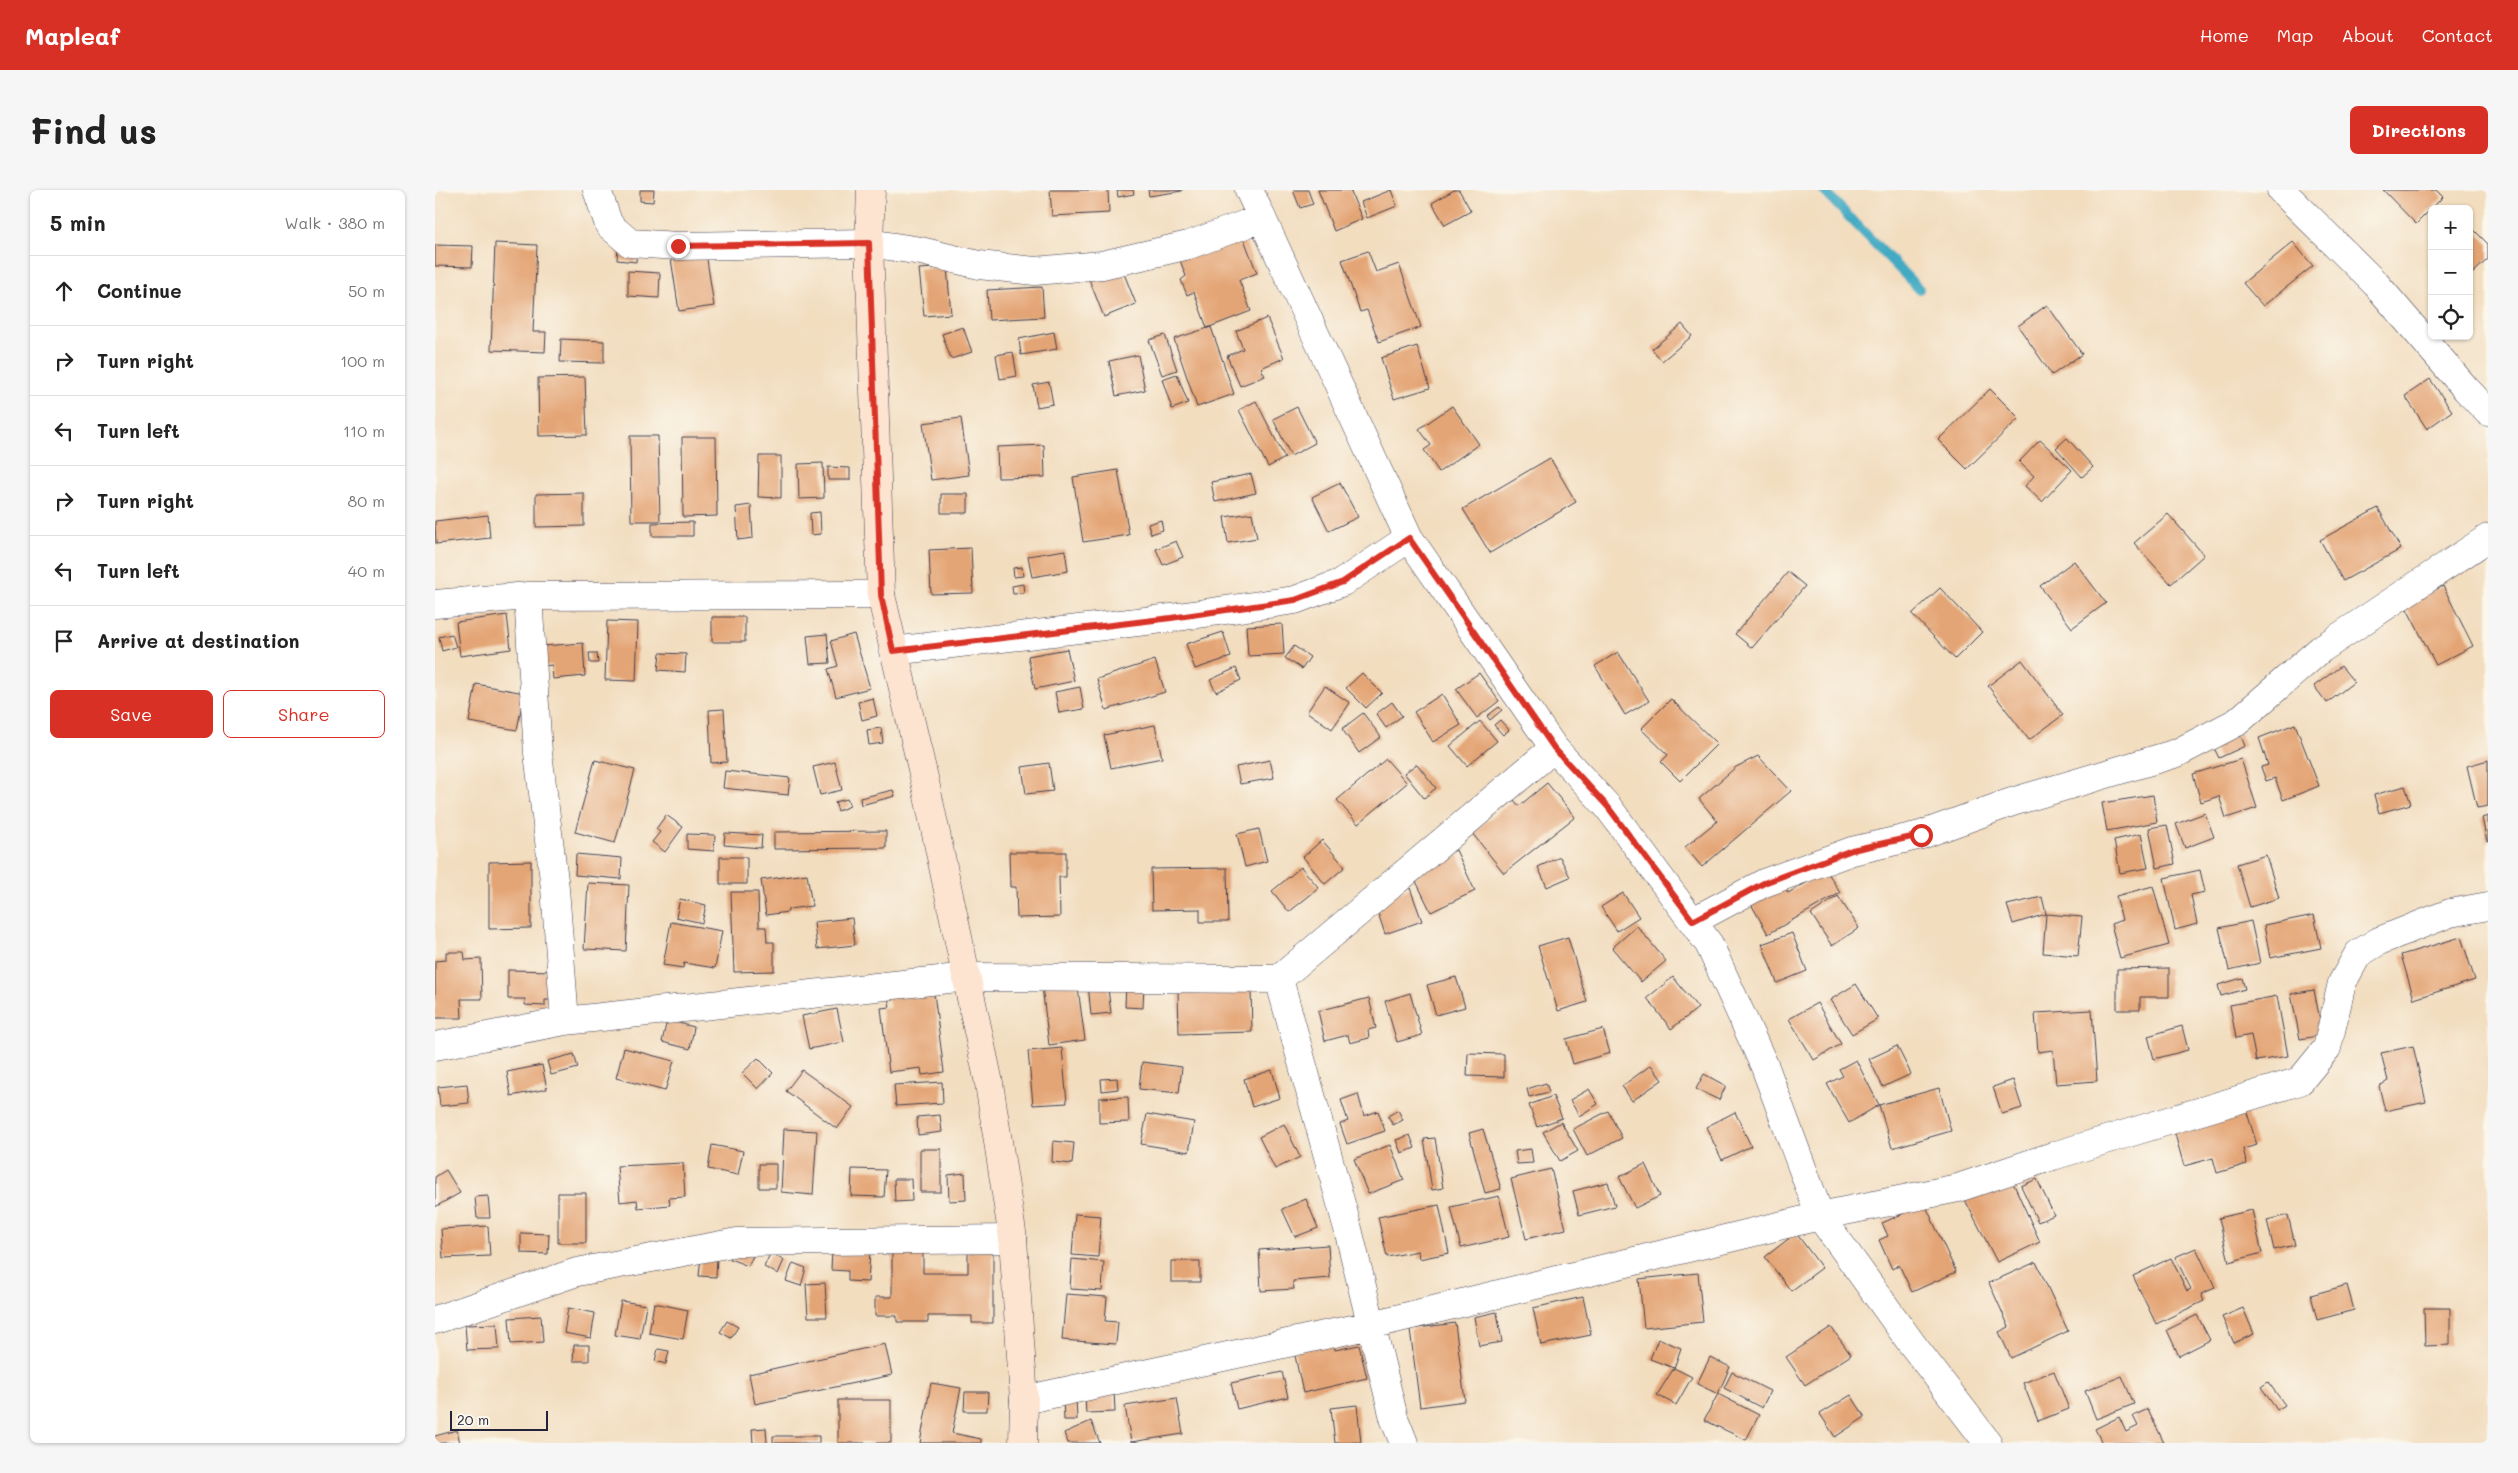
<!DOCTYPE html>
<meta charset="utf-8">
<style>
body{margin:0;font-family:Mali,sans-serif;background:#f6f6f6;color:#222}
.controls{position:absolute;right:15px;top:15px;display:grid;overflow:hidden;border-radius:8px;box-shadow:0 1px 4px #0004}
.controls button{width:45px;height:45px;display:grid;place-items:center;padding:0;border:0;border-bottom:1px solid #e0e0e0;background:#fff;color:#222;font:25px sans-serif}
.scale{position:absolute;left:15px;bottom:12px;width:98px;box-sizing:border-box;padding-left:5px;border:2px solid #22223b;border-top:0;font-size:14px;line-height:18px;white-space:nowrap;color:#22223b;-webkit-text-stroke:4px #fbf7ec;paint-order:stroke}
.stop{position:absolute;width:15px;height:15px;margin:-11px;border:4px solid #d93025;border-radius:50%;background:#fff}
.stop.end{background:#d93025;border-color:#fff;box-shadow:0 1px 5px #0008}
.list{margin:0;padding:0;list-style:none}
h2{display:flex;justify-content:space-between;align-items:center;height:65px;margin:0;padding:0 20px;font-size:21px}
h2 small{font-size:16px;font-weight:400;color:#767676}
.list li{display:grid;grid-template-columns:32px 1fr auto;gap:15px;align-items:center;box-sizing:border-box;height:70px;padding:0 20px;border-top:1px solid #e0e0e0}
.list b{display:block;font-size:19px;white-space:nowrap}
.list em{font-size:16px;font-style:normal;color:#767676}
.actions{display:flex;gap:10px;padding:15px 20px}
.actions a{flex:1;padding:11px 0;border:1px solid #d93025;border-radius:8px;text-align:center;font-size:18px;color:#d93025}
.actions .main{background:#d93025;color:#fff}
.icon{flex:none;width:28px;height:28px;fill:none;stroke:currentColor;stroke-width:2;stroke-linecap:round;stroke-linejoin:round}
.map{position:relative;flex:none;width:2053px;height:1253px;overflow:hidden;border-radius:8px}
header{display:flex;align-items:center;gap:30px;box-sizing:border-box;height:70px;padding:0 25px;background:#d93025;color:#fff}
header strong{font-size:24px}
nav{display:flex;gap:28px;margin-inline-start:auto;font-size:18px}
.intro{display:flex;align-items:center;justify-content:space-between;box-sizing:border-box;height:120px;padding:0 30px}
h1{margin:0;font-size:35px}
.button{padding:12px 22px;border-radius:8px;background:#d93025;color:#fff;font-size:18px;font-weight:700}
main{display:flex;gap:30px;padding:0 30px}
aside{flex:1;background:#fff;border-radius:8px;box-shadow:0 1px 4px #0004}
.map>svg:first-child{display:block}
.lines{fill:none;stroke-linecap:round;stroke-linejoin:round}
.stream{stroke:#43aac3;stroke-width:10}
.building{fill:#e4a576}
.street-casing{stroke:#413e4f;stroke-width:29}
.secondary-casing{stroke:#413e4f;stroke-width:29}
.street{stroke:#fff;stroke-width:28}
.secondary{stroke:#fde4d1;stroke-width:28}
.route{stroke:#d93025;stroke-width:6}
</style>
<header>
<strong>Mapleaf</strong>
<nav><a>Home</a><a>Map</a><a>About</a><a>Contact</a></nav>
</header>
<div class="intro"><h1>Find us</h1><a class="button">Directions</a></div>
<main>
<aside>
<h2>5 min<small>Walk · 380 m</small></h2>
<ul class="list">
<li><svg class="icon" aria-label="ahead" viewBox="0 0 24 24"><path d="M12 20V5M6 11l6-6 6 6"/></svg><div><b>Continue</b></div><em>50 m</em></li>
<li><svg class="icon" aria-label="right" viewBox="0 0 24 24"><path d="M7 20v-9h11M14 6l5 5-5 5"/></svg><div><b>Turn right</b></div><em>100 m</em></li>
<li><svg class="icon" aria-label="left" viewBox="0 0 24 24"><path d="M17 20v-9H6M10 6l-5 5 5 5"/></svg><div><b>Turn left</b></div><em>110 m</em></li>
<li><svg class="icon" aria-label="right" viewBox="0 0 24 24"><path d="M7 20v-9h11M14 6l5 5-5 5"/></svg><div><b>Turn right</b></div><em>80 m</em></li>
<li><svg class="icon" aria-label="left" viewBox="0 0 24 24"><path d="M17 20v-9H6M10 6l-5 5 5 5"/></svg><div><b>Turn left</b></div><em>40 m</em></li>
<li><svg class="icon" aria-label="arrive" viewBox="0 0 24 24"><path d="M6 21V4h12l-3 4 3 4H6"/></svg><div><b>Arrive at destination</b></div></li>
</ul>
<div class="actions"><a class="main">Save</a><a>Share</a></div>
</aside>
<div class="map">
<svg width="2053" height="1253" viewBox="0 0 2053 1253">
<rect width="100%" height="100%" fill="#fbf7ec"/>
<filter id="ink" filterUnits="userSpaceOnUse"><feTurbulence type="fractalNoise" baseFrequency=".02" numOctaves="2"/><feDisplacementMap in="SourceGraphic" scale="10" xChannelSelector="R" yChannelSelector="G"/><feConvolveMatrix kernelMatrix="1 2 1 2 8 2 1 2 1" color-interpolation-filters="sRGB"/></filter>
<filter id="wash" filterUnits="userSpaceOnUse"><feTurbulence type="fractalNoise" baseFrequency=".0096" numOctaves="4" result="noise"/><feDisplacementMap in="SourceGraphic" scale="20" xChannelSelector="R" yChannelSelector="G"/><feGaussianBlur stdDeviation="1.12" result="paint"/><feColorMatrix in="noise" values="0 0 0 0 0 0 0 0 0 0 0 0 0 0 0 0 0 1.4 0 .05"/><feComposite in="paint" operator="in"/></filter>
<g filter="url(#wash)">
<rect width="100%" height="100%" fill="#f2ddbf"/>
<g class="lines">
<path class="stream" d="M1388,0l96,99"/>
</g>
<g id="blocks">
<path class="building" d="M205,0h14l-1,12 -13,-1z
M615,0h58l1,23 -57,3z
M682,0h16l1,4 -16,3z
M713,0h34v1l-33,5z
M858,0h15l5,14 -13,4z
M883,0h32l12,29 -28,12z
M956,0l6,16 -30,12 -6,-16z
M1019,0h5l12,21 -26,14 -13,-22z
M1948,0h53l7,7 -27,27z
M2034,35l19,19v15l-15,14 -4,-4z
M807,44l15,39 -18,7 12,31 -44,17 -13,-36 -7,3 -6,-15 5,-4 -10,-26z
M1858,52l20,24 -50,40 -20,-23z
M60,53l42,2 -4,87h13l-1,20 -54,-2z
M0,55l38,1 -1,21 -37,-1z
M183,55l19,2 -1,15 -19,-2z
M270,56l9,60 -35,5 -9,-59z
M933,61l8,21 23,-8 22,63 -42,15 -12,-32 -7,2 -18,-52z
M686,76l15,38 -32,13 -15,-38z
M512,77l4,47 -27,2 -5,-47z
M193,81l32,2 -1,25 -31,-2z
M607,97l2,30 -55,3 -2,-30z
M1612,115l35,49 -30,21 -34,-49z
M832,128l17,40 -23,10 4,8 -25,10 -13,-30 16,-7 -7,-18z
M1247,134l10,12 -30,25 -10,-12z
M528,137l9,25 -21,7 -9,-25z
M776,137l23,67 -37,13 -23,-68z
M619,142l3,17 -36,6 -2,-16z
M730,145l12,35 -15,5 -13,-35z
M126,149l43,2v22l-44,-1z
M982,156l13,42 -36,11 -13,-41z
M578,162l4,24 -17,3 -4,-24z
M703,165l7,35 -29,6 -7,-35z
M742,184l11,29 -16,6 -10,-30z
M150,187l2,58 -48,1 -1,-58z
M1995,189l22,32 -25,18 -22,-33z
M614,192l4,22 -16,3 -4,-22z
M1555,199l29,29 -52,51 -29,-29z
M821,211l29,57 -17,9 -29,-57z
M1017,216l27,38 -40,28 -15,-22 7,-5 -12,-16z
M862,217l18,36 -24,13 -18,-37z
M526,228l8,57 -38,5 -8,-57z
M195,246h28l2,85h-29z
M247,247h34l1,79 -34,1z
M1632,248l26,29 -11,10 -26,-29z
M1605,250l32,30 -30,32 -17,-16 9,-10 -15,-14z
M609,255l1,32 -47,1 -1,-31z
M324,266h22v42l-23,-1z
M1115,268l26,44 -86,51 -27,-44z
M388,273l1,35 -25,1 -1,-35z
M393,277l22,1v12h-22z
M683,280l11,65 -46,7 -10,-65z
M816,284l5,19 -41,9 -4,-20z
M905,293l18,34 -29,14 -17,-34z
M149,303v33l-48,1v-33z
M506,304h27v19h-27z
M316,315l2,33 -15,2 -2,-33z
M1943,318l23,41 -58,32 -23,-41z
M385,322l1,22 -10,1 -1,-22z
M817,323l5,25 -29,5 -4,-26z
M1733,324l36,41 -33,29 -37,-41z
M53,325l2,23 -54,6 -1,-23z
M726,330l2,10 -12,4 -3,-10z
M258,332v14h-41v-13z
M741,351l7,16 -20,8 -7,-16z
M536,358l2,45 -42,1 -2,-44z
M630,360l3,21 -36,6 -4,-21z
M1639,371l32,42 -34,25 -32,-42z
M587,377l1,9 -9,1 -1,-9z
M1353,382l17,14 -53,62 -17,-14z
M588,394l1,9 -11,1 -1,-8z
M2008,396l30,60 -37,19 -31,-60z
M1505,398l42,44 -27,27 -43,-45z
M72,425l4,34 -51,7 -4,-34z
M277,427h33v25h-33z
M172,431l31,1 -2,59 -31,-1z
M847,434l2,30 -36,2 -2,-30z
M788,442l8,25 -36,12 -9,-25z
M17,444l4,13 -14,4 -3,-14z
M392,444l3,29 -20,1 -3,-28z
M419,444l16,54 -34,9 -8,-28 10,-3 -7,-25z
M148,453l2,33 -32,3 -1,-14 -8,1 -1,-20z
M859,456l16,11 -8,12 -17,-11z
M632,459l7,32 -39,8 -7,-33z
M1183,462l31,49 -24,14 -30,-49z
M154,463h8l1,10h-8z
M225,463l26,1 -1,18 -27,-2z
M720,470l10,32 -59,18 -9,-31z
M1587,470l41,55 -34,25 -41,-54z
M1906,476l13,16 -27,21 -13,-17z
M801,478l5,12 -25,12 -6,-12z
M927,483l20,20 -16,15 -20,-20z
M1044,483l20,28 -22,17 -21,-29z
M41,494l48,9 -7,37 -48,-8z
M890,496l25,17 -18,26 -25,-17z
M645,497l4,22 -25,4 -4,-21z
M1007,504l19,31 -28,17 -19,-30z
M438,508l4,18 -15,4 -4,-18z
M1236,509l46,45 -37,37 -19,-19 7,-7 -27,-26z
M957,512l10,14 -16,12 -10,-14z
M1064,517l3,3 -12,10 -3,-4z
M289,519l3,53 -16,1 -2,-53z
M928,523l18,24 -22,16 -17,-24z
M1065,530l9,10 -6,5 -9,-10z
M1045,531l17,20 -30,25 -17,-20z
M1860,534l24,62 -36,14 -8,-22 -9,3 -5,-14 7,-2 -9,-27z
M720,535l7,33 -51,10 -7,-33z
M446,538l2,15 -14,2 -2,-15z
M1805,544l5,12 -26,12 -6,-12z
M1323,566l33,35 -89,76 -17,-20 32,-26 -18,-22 37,-32z
M951,569l21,24 -49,41 -21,-24z
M1806,569l16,49 -31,10 -7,-22 -18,6 -8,-28z
M160,570l40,10 -20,73 -40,-11z
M835,570l4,18 -34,6 -4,-17z
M2053,570v46l-11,2 -10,-42z
M400,572l7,28 -22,5 -7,-28z
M614,573l4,28 -27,3 -4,-27z
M982,574l19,24 -12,10 -20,-25z
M290,581l65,7 -2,17 -65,-7z
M1112,593l28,34 -71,56 -32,-40 42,-33 5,6z
M1970,596l6,18 -32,9 -5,-18z
M458,600l2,6 -34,9 -1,-7z
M1718,605l4,27 -50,9 -5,-28z
M412,609l3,7 -12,5 -3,-9z
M1770,623l9,24 -29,11 -9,-24z
M231,625l17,12 -18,25 -13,-10 8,-10 -4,-3z
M2053,626v26h-1l-5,-24z
M1732,635l8,39 -18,4 -8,-40z
M824,639l8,32 -22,6 -8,-33z
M451,641v17l-112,1v-17z
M290,643l37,2 -1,13 -37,-3z
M252,644l28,1 -1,16 -27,-2z
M1706,644l7,34 -28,5 -6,-33z
M887,650l23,27 -20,17 -22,-27z
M1021,660l19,41 -44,21 -20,-41z
M574,662h57v25h-7l1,40 -43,1 -1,-31h-6z
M141,664l46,4 -1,21 -46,-4z
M1831,665l13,43 -29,9 -13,-43z
M285,667h27v27h-27z
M1125,667l10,20 -23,10 -9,-20z
M96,671v67l-42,1v-67z
M866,677l18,21 -30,24 -17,-21z
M792,678l1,54h-28v-13l-48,1 -1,-41z
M1765,680l5,22 -14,3 6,29 -22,6 -11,-52z
M1392,681l13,22 -72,41 -17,-30 33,-19 4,8z
M372,684l5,32 -24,3v3l-22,3 -5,-35z
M153,693l41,2 -3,66 -42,-2z
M1718,696l16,59 -49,13 -9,-34 11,-4 -6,-24z
M975,698l12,33 -37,13 -11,-33z
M296,702h27l1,35h7l1,15h7v29l-40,1z
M1188,703l16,24 -22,14 -16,-24z
M1403,706l21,32 -27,18 -21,-32z
M1607,707l4,17 -33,10 -6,-19z
M245,709l26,6 -4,18 -26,-6z
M1611,724l36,3 -4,39 -35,-3z
M1879,725l7,33 -51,10 -6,-33z
M417,728l3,27 -38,4 -3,-27z
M1816,731l9,42 -31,7 -10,-42z
M236,732l51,9 -7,37 -31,-5 -1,5 -20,-3z
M1202,736l29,35 -25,21 -29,-34z
M1357,743l15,38 -30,12 -15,-39z
M1133,747l19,65 -29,9 -20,-65z
M2026,747l14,43 -61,19 -13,-44z
M11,762h18l1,8 16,-1 1,40h-21l1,19h-27v-57l11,-1z
M1734,778v29h-29v13h-23v-41z
M73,780l47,1v29h-10v6l-20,-1v-6h-17z
M1021,787l9,30 -29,8 -9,-30z
M1238,787l25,31 -27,21 -24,-31z
M1807,788l3,11 -24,7 -3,-11z
M642,791l8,59 -36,5 -7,-59z
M672,791l4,32 -20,2 -3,-31z
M691,791l18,1 -1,26 -18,-1z
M1421,794l22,35 -26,15 -22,-34z
M498,795l11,87 -22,3 -1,-7 -32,4 -8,-64 9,-1 -3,-16z
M816,798l1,44 -73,2 -1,-44z
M1879,800l9,45 -23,4 -9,-45z
M975,803l12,42 -25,7 -12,-41z
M1842,806l11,60 -32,5 -5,-26 -15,3 -6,-33z
M934,808l7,30 -8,2 1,8 -19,5 -2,-8 -23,6 -7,-30z
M1382,813l24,41 -27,16 -25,-41z
M402,819l7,33 -35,7 -7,-33z
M1657,820l5,71 -41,3 -3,-34 -15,2 -3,-39z
M232,830l27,7 -4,22 -28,-7z
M1747,836l6,24 -34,9 -6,-23z
M1168,839l7,24 -37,11 -7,-25z
M1462,856l14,28 -28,13 -14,-28z
M1978,856l13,56 -41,9 -6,-25 9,-5 -7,-28z
M189,858l50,13 -9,30 -49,-13z
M627,858l5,55 -34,2 -5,-54z
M1033,863l36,1v23l-37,-1z
M139,864l4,14 -27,7 -4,-14z
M323,868l15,15 -15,16 -16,-16z
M1421,870l23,45 -30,18 -22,-39 16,-8 -4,-7z
M707,872l40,5 -3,26 -40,-4z
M107,875l5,24 -36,7 -4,-24z
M1216,875l11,15 -30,21 -10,-15z
M367,880l51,37 -16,22 -51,-38z
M837,880l8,28 -28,9 -8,-28z
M1269,884l22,12 -7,14 -23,-11z
M682,888l1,11 -16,2 -1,-12z
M1578,890l9,28 -20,6 -9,-27z
M507,892l1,21 -47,3 -2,-21z
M1111,893l3,9 -20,5 -2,-8z
M32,894l2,19 -29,3 -2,-19z
M1504,898l12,43 -59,17 -13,-43z
M1154,899l9,15 -19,12 -9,-16z
M923,904l6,22 14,-5 7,20 -38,13 -7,-20 8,-3 -7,-21z
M1118,906l9,22 -25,9 -8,-22z
M693,907l1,25 -30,1v-25z
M1810,916l12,39 -14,4 4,15 -30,9 -4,-15 -29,8 -11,-39z
M963,920l5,10 -10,5 -5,-9z
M1173,921l14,27 -35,18 -14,-27z
M1300,922l16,34 -29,14 -16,-33z
M712,924l47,8 -5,30 -48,-8z
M505,925l2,17 -24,3 -1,-18z
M1126,932l17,29 -18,10 -17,-29z
M849,934l16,33 -25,12 -16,-32z
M349,939l33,2 -4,64 -32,-3z
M1048,939l18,60 -16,4 -16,-60z
M975,945l5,13 -14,5 -5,-13z
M1000,948l8,50 -11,2 -8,-51z
M618,951l21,2 -2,21 -20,-2z
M277,955l31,6 -5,24 -30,-6z
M955,955l14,35 -36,14 -14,-35z
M485,959h21v43h-21z
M1096,959l2,14 -16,1 -2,-13z
M248,973l2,34 -16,1 1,7 -32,3 -1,-8 -17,2 -3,-36z
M324,974h17v24h-17z
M1210,974l15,32 -25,12 -16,-31z
M417,979l34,1 -2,27 -33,-1z
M1116,979l15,60 -40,10 -15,-60z
M11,980l14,23 -25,14v-30z
M530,983l1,27 -17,1 -1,-26z
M1575,986l30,66 -43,20 -34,-66z
M459,989h17l1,22 -17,1z
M1602,989l17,36 -16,7 -17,-36z
M1173,992l7,24 -36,9 -6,-24z
M123,1003h28v50h-28z
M53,1006l2,22h-13l-2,-21z
M1064,1006l10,41 -48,11 -10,-41z
M871,1009l12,29 -23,9 -13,-28z
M1490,1014l31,68 -44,20 -13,-27 -7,4 -13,-29 9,-4 -6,-13z
M1004,1015l10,48 -30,6 -1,-8 -31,6 -9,-40z
M1817,1020l10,43 -33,9 -10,-44z
M640,1024l26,2 -3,41 -26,-2z
M1853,1025l7,30 -21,5 -7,-30z
M53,1036l2,30 -47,2 -2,-29z
M86,1043l28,1 -1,20 -27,-1z
M1361,1043l26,35 -31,23 -26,-34z
M893,1055l2,33 -37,3 1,8 -33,2 -2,-41z
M533,1056h25v77h-21v-7h-44v6h-31v-6h-22v-19h17v-44h31v20h45z
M300,1057l19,7 -6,12 -18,-7z
M1761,1058l19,40 -14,6 3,7 -48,23 -23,-48 38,-18 16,33 4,-2 -16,-32z
M397,1060l38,2 -2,30 -20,-1v-10l-17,-1z
M335,1064l14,6 -6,14 -14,-7z
M266,1066l16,1 -1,20 -17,-1z
M637,1069l32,3 -2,29 -32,-2z
M736,1071h29v21h-29z
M1601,1072l32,69 -57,27 -12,-26 10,-5 -20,-44z
M358,1073l13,5 -5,18 -15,-5z
M1263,1083l5,49 -59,6 -5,-49z
M390,1093l2,34h-19l-2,-33z
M1912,1095l7,25 -37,10 -6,-25z
M631,1104l41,3 -2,24 13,1 -2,22 -54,-4z
M1148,1107l8,38 -50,10 -8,-37z
M186,1111l25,4 -6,34 -25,-4z
M219,1113l34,7 -5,29 -34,-6z
M133,1118l27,5 -4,25 -27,-5z
M1808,1118l11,26 -20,9 -12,-26z
M1989,1118h26v37l-25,1z
M1062,1122l5,30 -23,4 -5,-29z
M1762,1125l13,25 -31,16 -12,-26z
M106,1126l2,26 -32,2 -2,-26z
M292,1131l11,6 -7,11 -11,-6z
M1020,1133l10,78 -45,6 -10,-78z
M62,1134l2,25 -32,1 -2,-25z
M1396,1137l20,28 -46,30 -19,-28z
M1223,1149l23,9 -7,20 -24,-9z
M898,1153l2,7 24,-5 8,33 -64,15 -9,-42z
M450,1154l7,31 -137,29 -6,-30z
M139,1155h15v16h-16z
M223,1159l11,2 -3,13 -11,-3z
M1275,1167l20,10 -12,27 -21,-10z
M1239,1178l18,9 -16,28 -19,-10z
M1619,1181l15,38 -31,12 -15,-38z
M847,1182l6,25 -51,12 -6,-26z
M1297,1182l38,19 -8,17 -38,-20z
M1687,1186l12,28 -38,15 -11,-28z
M1833,1192l17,23 -8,5 -16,-23z
M496,1193l30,5 -9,45 29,6v4h-61z
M679,1200l1,22 -29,1 -1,-15z
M530,1202h23l-1,19h-23z
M1283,1204l41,21 -13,25 -42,-20z
M1416,1205l14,22 -30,20 -15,-23z
M628,1207h13l1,23h-13z
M742,1208l6,36 -52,8 -6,-36z
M403,1210h53v43h-53z
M922,1215l4,37 -26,1 -4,-35z
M1713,1219l16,34h-62l-7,-14 24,-12 7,15 12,-6 -5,-10z
M656,1231l9,22h-32l-4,-10z
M331,1238l1,15h-14l-1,-14z
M22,1240l3,13h-25v-7z
M338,1246h46v7h-46z"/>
</g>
</g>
<g filter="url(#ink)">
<use href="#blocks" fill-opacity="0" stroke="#413e4f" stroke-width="1"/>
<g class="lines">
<defs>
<path id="street" d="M162,0l12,35 21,18 48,3 191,-3 52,8 58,14 56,6 67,-6 87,-20 73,-27
M814,0l160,348 145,210 54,59 101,137 56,123 55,149 92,128 76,99
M1846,0l95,94 90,105 22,23
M93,406l10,157 17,135 10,133
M0,414l93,-8 353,-1
M458,461l278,-33 124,-18 48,-18 66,-44
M1258,731l71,-38 88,-32 69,-16 91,-33 165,-49 60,-31 84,-73 167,-111
M844,789l69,250 46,189 10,25
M0,856l130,-25 402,-44 312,2 275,-231
M0,1130l142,-48 160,-30 276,-3
M589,1210l347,-75 449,-109 138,-28 95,-32 247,-75 27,-33 15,-65 16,-29 21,-13 71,-28 38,-7"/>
<path id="secondary" d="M436,0l-2,53 12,352 44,187 64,301 24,156 11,161 -1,43"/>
</defs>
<use href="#street" class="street-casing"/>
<use href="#secondary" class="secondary-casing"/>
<use href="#street" class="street"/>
<use href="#secondary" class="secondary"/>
</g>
</g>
<g class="lines" filter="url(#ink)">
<path class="route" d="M243,56l191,-3 12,352 12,56 278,-33 124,-18 48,-18 66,-44 145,210 54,59 85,114 71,-38 88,-33 69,-15"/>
</g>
</svg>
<div class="controls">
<button>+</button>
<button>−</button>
<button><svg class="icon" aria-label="locate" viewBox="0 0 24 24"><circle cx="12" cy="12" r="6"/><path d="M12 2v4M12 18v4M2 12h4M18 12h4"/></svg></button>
</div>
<div class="scale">20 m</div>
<div class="stop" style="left:1486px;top:645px"></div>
<div class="stop end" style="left:243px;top:56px"></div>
</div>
</main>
